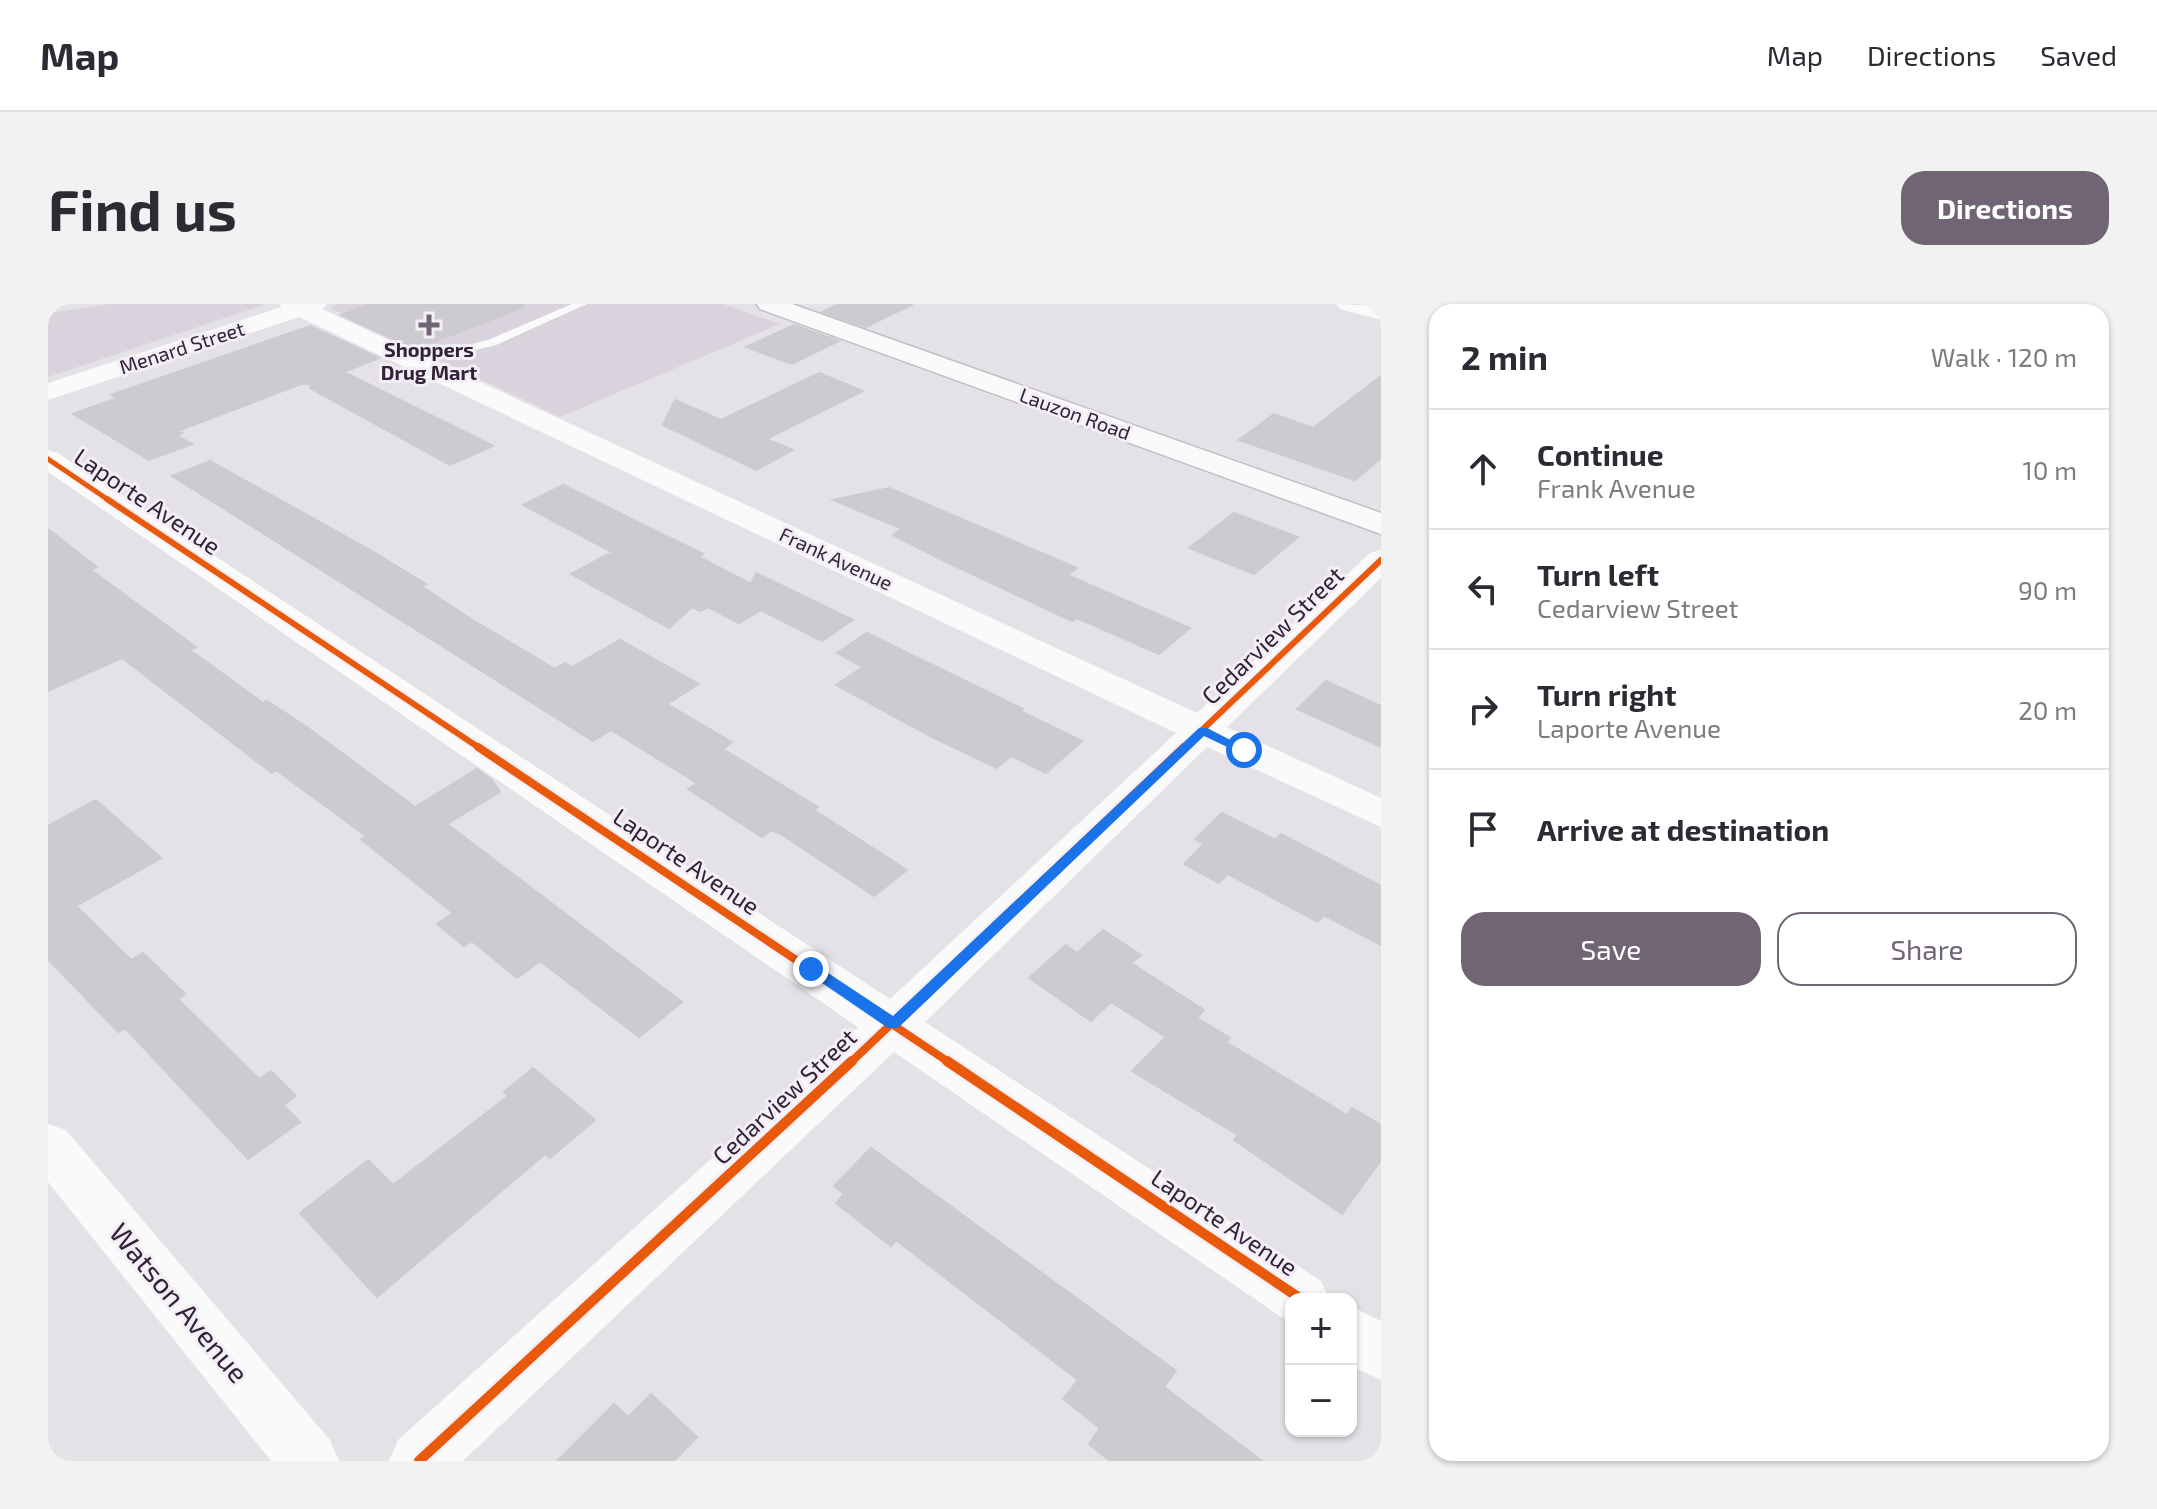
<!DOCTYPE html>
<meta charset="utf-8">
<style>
body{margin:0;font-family:"Exo 2",sans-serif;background:#f2f2f3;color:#2b2b33}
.controls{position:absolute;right:24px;bottom:24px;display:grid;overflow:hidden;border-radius:16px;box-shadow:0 2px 6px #0004}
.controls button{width:72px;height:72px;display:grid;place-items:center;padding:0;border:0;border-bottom:2px solid #e1e1e2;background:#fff;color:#2b2b33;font:40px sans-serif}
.stop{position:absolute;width:24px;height:24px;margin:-18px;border:6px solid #1a73e8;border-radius:50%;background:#fff}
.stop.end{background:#1a73e8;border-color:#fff;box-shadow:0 2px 8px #0008}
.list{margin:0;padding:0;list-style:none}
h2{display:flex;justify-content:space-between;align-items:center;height:104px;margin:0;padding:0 32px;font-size:34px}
h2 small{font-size:26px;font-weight:400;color:#7c7c81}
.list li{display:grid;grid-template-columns:52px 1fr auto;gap:24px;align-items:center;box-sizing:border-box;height:120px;padding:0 32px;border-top:2px solid #e1e1e2}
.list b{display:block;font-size:30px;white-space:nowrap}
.list p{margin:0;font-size:26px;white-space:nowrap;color:#7c7c81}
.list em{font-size:26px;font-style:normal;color:#7c7c81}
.actions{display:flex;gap:16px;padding:24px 32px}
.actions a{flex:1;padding:18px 0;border:2px solid #716475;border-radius:24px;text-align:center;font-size:28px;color:#716475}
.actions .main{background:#716475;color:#fff}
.icon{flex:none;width:44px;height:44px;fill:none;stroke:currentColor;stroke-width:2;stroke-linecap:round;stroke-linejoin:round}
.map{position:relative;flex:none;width:1333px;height:1157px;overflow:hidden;border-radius:24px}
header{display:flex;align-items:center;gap:48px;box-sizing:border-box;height:112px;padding:0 40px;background:#fff;border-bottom:2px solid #e1e1e2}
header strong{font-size:38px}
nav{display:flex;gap:44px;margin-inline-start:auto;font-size:28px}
.intro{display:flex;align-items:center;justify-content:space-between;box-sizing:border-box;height:192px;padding:0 48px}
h1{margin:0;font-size:56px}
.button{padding:20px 36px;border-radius:24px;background:#716475;color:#fff;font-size:28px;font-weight:700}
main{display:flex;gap:48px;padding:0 48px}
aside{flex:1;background:#fff;border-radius:24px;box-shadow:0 2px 6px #0004}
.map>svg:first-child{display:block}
.built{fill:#d8d3dc}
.building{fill:#cdcad0;stroke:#cdcad0;stroke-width:2}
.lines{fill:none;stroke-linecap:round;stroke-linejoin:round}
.secondary-casing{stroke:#c3bec6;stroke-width:3}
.lane{fill:#fbfafb;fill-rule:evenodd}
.street{fill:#fbfafb;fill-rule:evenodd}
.secondary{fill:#fbfafb;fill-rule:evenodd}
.cycleway-far3-casing{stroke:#f3eff6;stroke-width:8}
.cycleway-far2-casing{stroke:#f3eff6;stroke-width:10}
.cycleway-far1-casing{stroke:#f3eff6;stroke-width:13}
.cycleway-casing{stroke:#f3eff6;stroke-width:15}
.cycleway-far3{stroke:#e8590c;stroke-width:5}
.cycleway-far2{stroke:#e8590c;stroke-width:6}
.cycleway-far1{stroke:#e8590c;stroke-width:8}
.cycleway{stroke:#e8590c;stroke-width:10}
.route{fill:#1a73e8}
.poi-dot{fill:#716475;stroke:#f3eff6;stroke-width:3}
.labels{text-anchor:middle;stroke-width:6;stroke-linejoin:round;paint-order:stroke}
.far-street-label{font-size:20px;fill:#332138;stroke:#f3eff6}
.far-poi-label{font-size:20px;font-weight:bold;fill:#332138;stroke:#f3eff6}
.street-label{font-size:24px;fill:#332138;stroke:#f3eff6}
.near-street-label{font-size:28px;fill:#332138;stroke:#f3eff6}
</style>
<header>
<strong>Map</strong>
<nav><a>Map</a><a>Directions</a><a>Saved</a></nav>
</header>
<div class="intro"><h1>Find us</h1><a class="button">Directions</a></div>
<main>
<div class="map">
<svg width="1333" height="1157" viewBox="0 0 1333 1157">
<rect width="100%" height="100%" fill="#e4e1e7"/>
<path class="built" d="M63,0h150l3,1 -216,72v-64z
M288,0h387l57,20 -220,93 -230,-109z"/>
<path class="building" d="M323,0h153v3l-93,36 -5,-2 -16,6 -69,-32z
M791,0h74l-47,23 -44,-15z
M746,21l45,16 -47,23 -46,-17z
M262,22l69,32 -35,14 149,74 -43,19 -140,-77 2,-4h-11l-123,47 4,2 -5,3 15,8 -43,16 -76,-46 44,-16 -6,-3z
M771,69l44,18 -97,48 27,11 -37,20 -93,-45 12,-25 46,20z
M1333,72v82l-26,22 -116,-40 35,-26 39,14z
M162,157l162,90 54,33 -5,2 50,33 84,50 10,-6 7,4 48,-27 79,44 -32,20 65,38 -9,7 95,58 -4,3 93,60 -33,26 -93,-62 -10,-4 -9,7 -74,-48 9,-6 -86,-53 -18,11 -421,-265z
M515,181l140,69 -4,3 52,27 5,-11 97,47 -31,21 -61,-31 -22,13 -31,-16 -8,4 -8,-4 -23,21 -98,-54 41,-22 -89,-47z
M841,184l188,80 -10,7 123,53 -31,26 -82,-36 -5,3 -134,-63 -45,-23 9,-6 -69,-29z
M1186,209l64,24 -44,37 -65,-26z
M0,225l49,38 -6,3 105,77 -6,3 73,53 4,-2 37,24 111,82 62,-38 15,11 8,12 -53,32 235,178 -43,35 -99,-76 -23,17 -45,-37 -8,5 -27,-22 16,-11 -92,-74 5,-3 -90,-66 -4,3 -150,-115 -74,33z
M819,329l156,76 -3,2 62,30 -36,32 -35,-17 -14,12 -65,-31 -96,-52 27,-18 -26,-14z
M1278,377l55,25v41l-84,-38z
M48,496l65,58 -85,48 55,54 12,-7 42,41 -7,5 81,80 12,-8 25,25 -13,9 17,17 -52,37 -123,-131 -7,4 -70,-73v-133z
M1174,509l53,27 6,-6 100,52v59l-57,-30 -6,7 -90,-48 -9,9 -35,-19 20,-20 -9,-5z
M1055,626l38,25 -10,8 73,47 -7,8 33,20 -4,4 121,73 5,-7 29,17v35l-39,54 -108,-74 4,-5 -106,-64 34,-34 -55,-35 -20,19 -62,-43 37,-33 11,8z
M485,764l62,52 -45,38 -5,-4 -168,143 -77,-84 68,-53 25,25 115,-89 -4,-4z
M823,844l305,223 -12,16 98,74h-152l-21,-17 11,-16 -37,-29 15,-19 -182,-140 -5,6 -55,-43 8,-9 -10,-8z
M603,1090l46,43 -23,24h-117l57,-57 14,13z"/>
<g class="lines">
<defs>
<path id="secondary" d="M709,0h35l589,209v21l-621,-225z"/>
</defs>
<use href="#secondary" class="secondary-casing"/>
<path class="lane" d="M524,0h15l-91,41 -85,20 -6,-4 83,-21z"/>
<path class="street" d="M231,0h48l-5,5 875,404 173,-160 11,-3v28l-154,149 154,71v29l-174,-80 -282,275 396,259 8,18h-38v22l-10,-4 -387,-265 -431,409h-74l9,-21 460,-413 -810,-555v-22l10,3 832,546 286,-266 -877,-416 -251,83v-17l234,-76z
M1288,0l45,2v14l-41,-11z
M0,820l18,6 264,310 9,21h-68l-223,-279z
M1303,1002l30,15v59l-30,-14z"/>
<use href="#secondary" class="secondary"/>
<defs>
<path id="cycleway-far3" d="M0,155l62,42"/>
<path id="cycleway-far2" d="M59,195l374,250
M1134,445l199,-189"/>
<path id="cycleway-far1" d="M430,443l472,316
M802,759l334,-316"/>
<path id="cycleway" d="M899,757l354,238
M371,1157l433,-400"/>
</defs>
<use href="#cycleway-far3" class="cycleway-far3-casing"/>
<use href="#cycleway-far2" class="cycleway-far2-casing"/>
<use href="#cycleway-far1" class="cycleway-far1-casing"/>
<use href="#cycleway" class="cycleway-casing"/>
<use href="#cycleway-far3" class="cycleway-far3"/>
<use href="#cycleway-far2" class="cycleway-far2"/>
<use href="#cycleway-far1" class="cycleway-far1"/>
<use href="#cycleway" class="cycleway"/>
</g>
<path class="route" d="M1151,424h8l43,22 -10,3 -36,-17 -306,292h-10l-82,-56v-7h10l77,51z"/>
<path class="poi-dot" d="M377 9h8v8h8v8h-8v8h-8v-8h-8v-8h8z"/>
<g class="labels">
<g class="far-street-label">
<text transform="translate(134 44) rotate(-18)" y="7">Menard Street</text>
<text transform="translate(1027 110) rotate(20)" y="7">Lauzon Road</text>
<text transform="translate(788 255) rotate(25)" y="7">Frank Avenue</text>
</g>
<g class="far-poi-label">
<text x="381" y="53">Shoppers<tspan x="381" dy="23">Drug Mart</tspan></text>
</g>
<g class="street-label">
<text transform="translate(99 198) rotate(34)" y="8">Laporte Avenue</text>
<text transform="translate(1225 332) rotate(-44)" y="8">Cedarview Street</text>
<text transform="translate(638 558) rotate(34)" y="8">Laporte Avenue</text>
<text transform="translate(737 793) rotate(-43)" y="8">Cedarview Street</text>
<text transform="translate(1176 919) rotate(34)" y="8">Laporte Avenue</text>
</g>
<g class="near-street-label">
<text transform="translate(131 999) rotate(50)" y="10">Watson Avenue</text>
</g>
</g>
</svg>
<div class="controls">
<button>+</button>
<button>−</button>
</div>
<div class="stop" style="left:1196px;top:446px"></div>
<div class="stop end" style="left:763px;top:665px"></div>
</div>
<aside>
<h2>2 min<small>Walk · 120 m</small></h2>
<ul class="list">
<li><svg class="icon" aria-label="ahead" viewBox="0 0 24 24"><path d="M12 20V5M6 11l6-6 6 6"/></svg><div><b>Continue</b><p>Frank Avenue</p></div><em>10 m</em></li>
<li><svg class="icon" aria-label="left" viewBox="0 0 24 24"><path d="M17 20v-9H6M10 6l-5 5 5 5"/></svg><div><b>Turn left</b><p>Cedarview Street</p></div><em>90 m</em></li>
<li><svg class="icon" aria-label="right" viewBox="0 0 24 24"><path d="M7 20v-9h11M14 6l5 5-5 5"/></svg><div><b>Turn right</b><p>Laporte Avenue</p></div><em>20 m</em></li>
<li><svg class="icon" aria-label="arrive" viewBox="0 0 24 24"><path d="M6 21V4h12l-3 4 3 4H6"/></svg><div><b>Arrive at destination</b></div></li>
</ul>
<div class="actions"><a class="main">Save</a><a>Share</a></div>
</aside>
</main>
